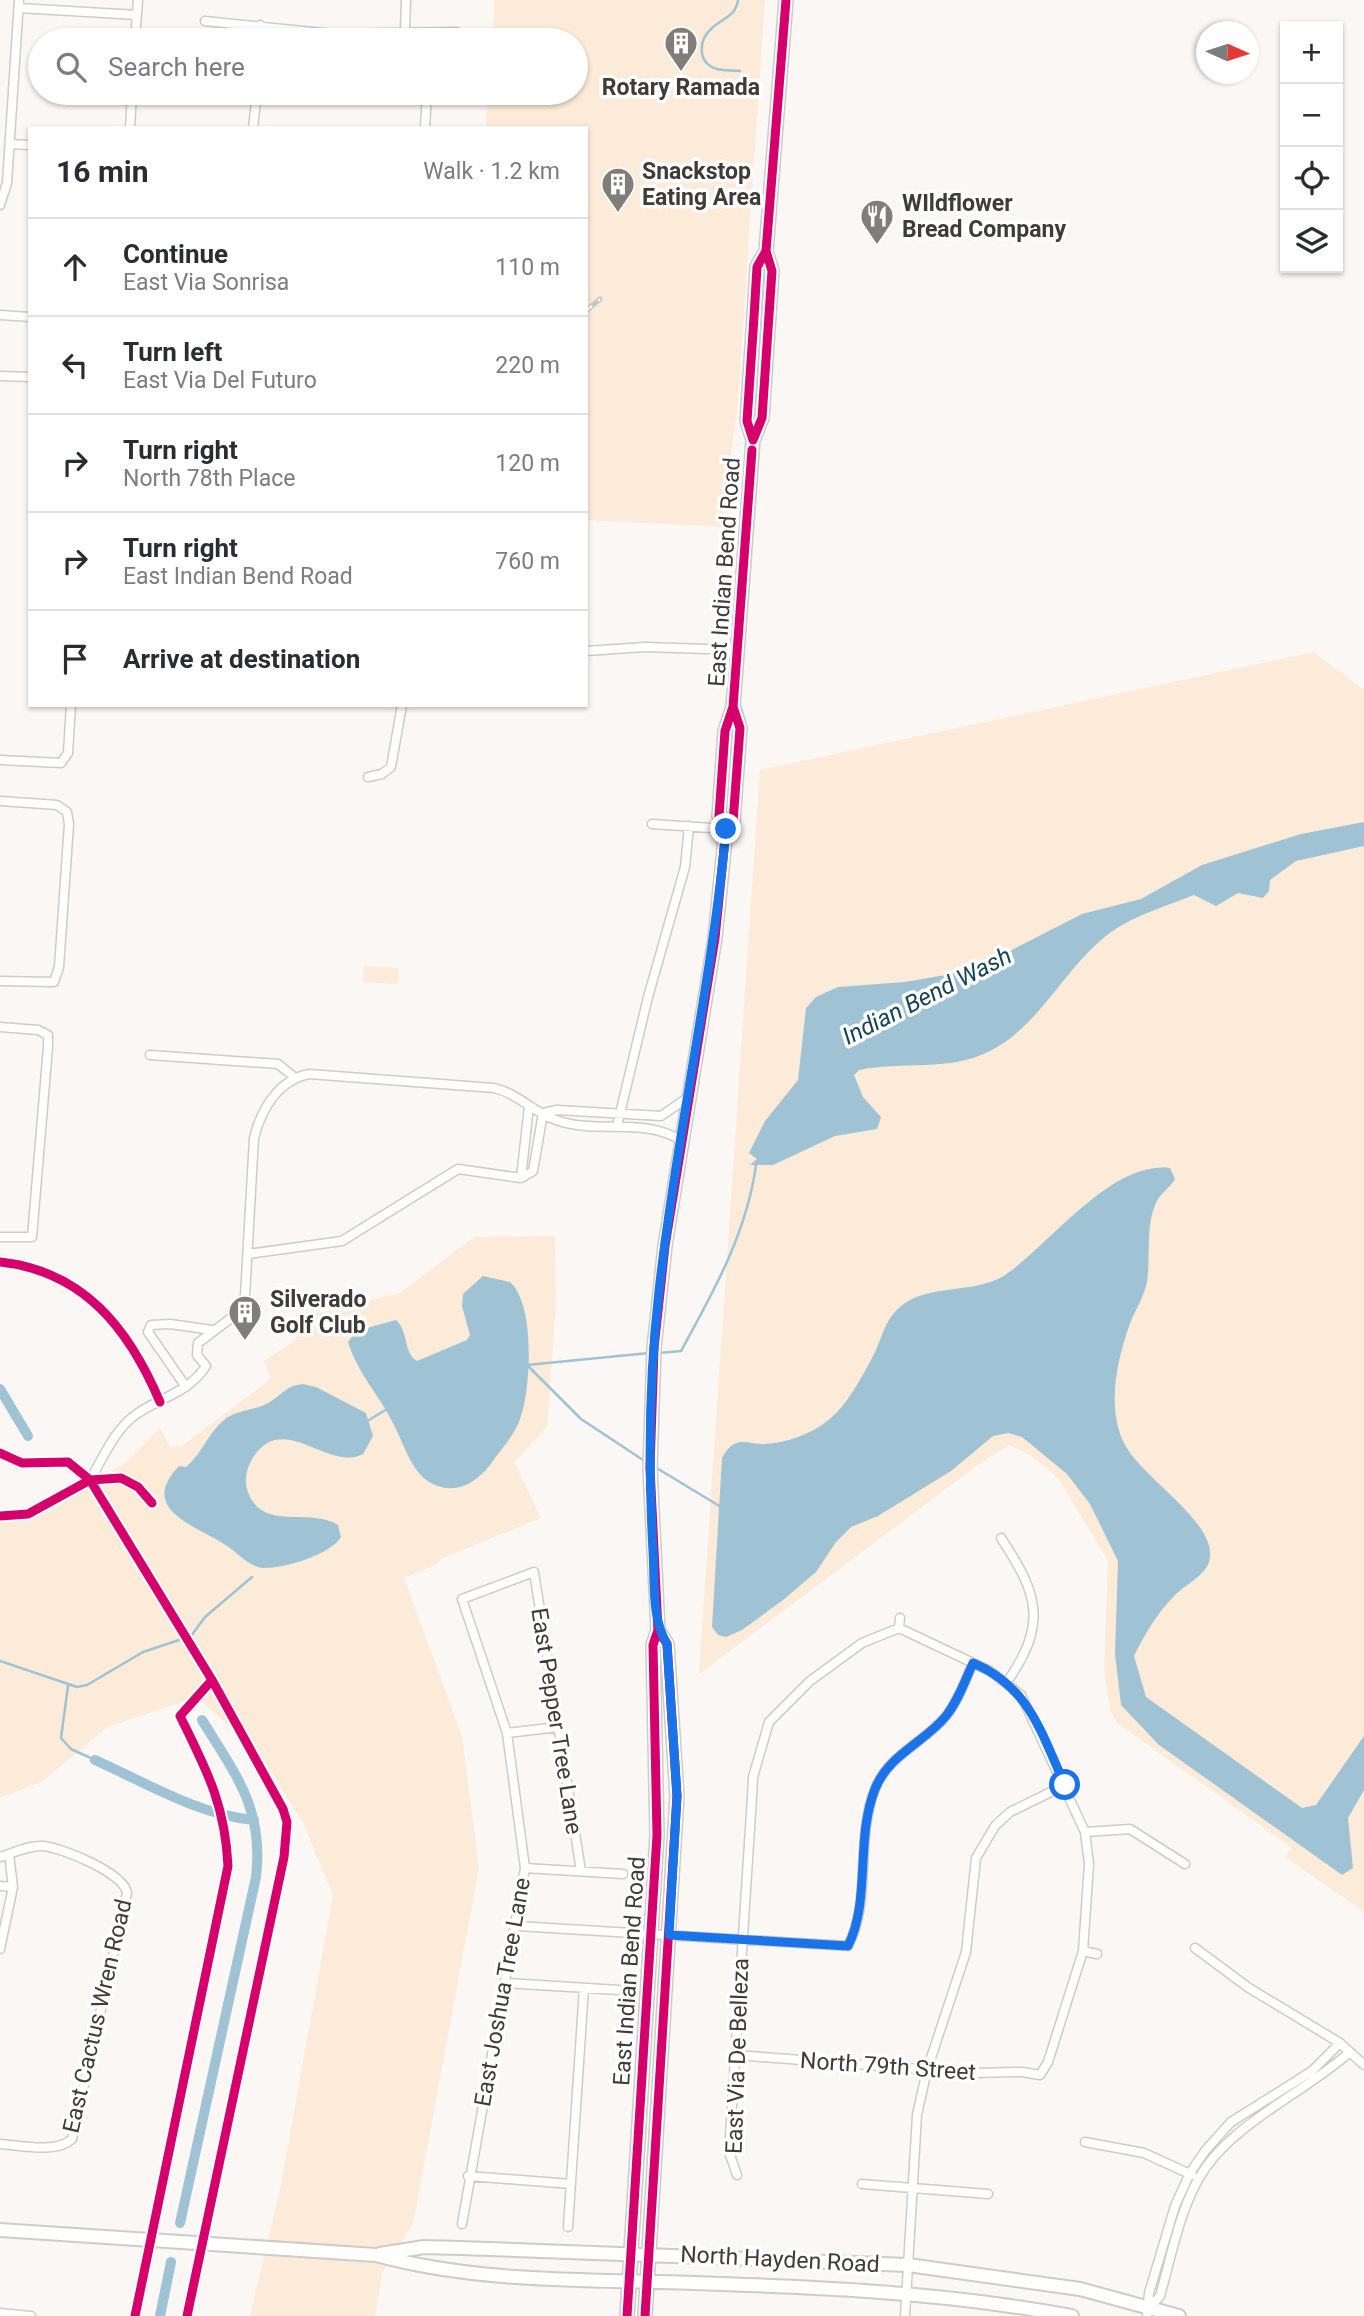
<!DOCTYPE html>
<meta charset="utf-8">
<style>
body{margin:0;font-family:Roboto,sans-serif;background:#f2f2f3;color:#2b2b33}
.controls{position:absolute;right:21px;top:21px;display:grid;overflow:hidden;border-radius:0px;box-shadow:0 2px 5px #0004}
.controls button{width:63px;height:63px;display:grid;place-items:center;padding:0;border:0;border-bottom:2px solid #e1e1e2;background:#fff;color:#2b2b33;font:35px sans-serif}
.compass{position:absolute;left:1196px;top:21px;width:63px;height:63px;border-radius:50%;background:#fff;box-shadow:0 2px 5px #0004;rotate:93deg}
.stop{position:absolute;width:21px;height:21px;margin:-16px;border:5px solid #1a73e8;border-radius:50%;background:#fff}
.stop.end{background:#1a73e8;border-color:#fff;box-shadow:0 2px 7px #0008}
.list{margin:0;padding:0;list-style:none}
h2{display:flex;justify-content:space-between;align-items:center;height:91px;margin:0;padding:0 28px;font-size:30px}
h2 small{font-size:23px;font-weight:400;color:#7c7c81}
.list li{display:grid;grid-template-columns:46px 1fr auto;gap:21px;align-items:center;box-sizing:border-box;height:98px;padding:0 28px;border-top:2px solid #e1e1e2}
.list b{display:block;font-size:26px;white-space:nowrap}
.list p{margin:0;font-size:23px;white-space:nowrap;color:#7c7c81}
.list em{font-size:23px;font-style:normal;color:#7c7c81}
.icon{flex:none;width:38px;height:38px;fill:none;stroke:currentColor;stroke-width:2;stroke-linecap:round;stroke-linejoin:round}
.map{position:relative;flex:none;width:1364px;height:2316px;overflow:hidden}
.search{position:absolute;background:#fff;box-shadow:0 2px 5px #0004;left:28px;top:28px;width:560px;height:77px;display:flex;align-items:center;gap:18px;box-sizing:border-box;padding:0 24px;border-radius:38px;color:#7c7c81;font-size:26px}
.panel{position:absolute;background:#fff;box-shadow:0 2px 5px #0004;left:28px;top:126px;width:560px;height:581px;border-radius:0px}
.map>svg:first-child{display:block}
.green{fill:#fcebd8}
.water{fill:#9fc3d4}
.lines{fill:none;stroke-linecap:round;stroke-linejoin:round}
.stream{stroke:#9fc3d4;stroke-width:2.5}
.canal{stroke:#9fc3d4;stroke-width:10}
.minor-casing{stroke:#ceccc9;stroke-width:11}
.secondary-casing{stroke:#ceccc9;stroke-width:16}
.minor{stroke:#fefefd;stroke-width:8}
.secondary{stroke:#fefefd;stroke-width:12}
.rail-casing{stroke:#c7c6c5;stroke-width:5}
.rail{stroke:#fff;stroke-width:2.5;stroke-dasharray:8;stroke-linecap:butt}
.cycleway-casing{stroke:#fff;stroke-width:13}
.cycleway{stroke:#d6006c;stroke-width:9}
.route{stroke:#1a73e8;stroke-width:9}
.labels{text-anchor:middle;stroke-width:7;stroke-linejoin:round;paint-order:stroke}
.poi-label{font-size:23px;font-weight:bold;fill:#3e3c39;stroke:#fff;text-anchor:start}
.street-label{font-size:23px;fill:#3e3c39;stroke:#fff}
.water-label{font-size:24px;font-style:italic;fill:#164356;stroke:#fff}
</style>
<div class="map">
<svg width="1364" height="2316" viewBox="0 0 1364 2316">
<rect width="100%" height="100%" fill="#faf7f4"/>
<path class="green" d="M495,0h270l-28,412 -10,67v48l-141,-7v-392h-100l2,-35h88v-53h-84z
M1314,652l50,38v1222l-79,-55 7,-9 -175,-125 -7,-13 -6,-41 4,-108 -50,-83 -28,-23 -21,-10 -27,17 -283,212 61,-904z
M364,966l35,2 -1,16 -35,-2z
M555,1236l1,65 -9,126 -33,35 27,56 -101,41 -2,5 -34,14 58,159 17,131 -66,356 -31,49 -7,43h-125l31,-131 52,-290 -30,-72 -43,-69 -63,-57 -90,30 -64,54 -43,17v-284l48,-2 79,-50 33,-34 10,19 12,-1 89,-67 -7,-18 32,-21 -1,-14 12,-10 93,-23 74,-56z"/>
<path class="water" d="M1364,822v24l-68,15 -26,19 -1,11 -6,7 -25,-5 -22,13 -22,-11c-27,11 -59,20 -83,37 -46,34 -69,92 -121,119 -40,21 -88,10 -131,19l-5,5 9,22 18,20 -4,12 -42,7 -62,29h-23l7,-6 -8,-6 16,-32 33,-41 8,-72 10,-11 22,-10 67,-5 46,-8 47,-17 84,-43 59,-15 61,-34 99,-31z
M1170,1168l5,11c-5,9 -15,14 -19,24 -11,25 -5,53 -9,79 -3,15 -13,30 -18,44 -12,35 -22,80 -6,115 15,35 91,78 87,116 -1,17 -24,27 -35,38 -18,18 -30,39 -41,61l12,41 156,111 14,-3 48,-69v54l-16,28 5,50 -11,7 -183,-130 -38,-40 -6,-51 3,-93 -28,-57 -23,-30 -45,-37 -14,-4 -15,3 -42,35 -73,45 -27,11 -15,15 -20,30 -33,28 -41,30 -16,7 -8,-2 -6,-8 10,-169c4,-7 6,-11 14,-15 8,-3 17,1 26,1 27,-1 57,-12 76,-33 13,-14 25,-36 34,-53 10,-18 12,-38 28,-51 27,-24 74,-12 105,-32 45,-30 105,-114 165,-107z
M483,1276l27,6c25,22 21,104 11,134 -6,20 -20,32 -31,49 -14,18 -35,31 -59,18 -20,-11 -27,-39 -37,-58 -14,-29 -36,-51 -46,-83l8,-11 40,-11c13,11 7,33 21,41l50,-21 3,-5 -8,-29 1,-12z
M303,1384l13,3 50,26 7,23 -10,18c-35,19 -82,-47 -112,7 -5,9 -7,22 -3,31 14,40 61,15 90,33l3,12c-11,18 -56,31 -77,31 -15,-1 -25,-14 -37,-22 -28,-20 -91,-35 -48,-80l7,1c16,-13 22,-34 38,-47 14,-11 31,-9 46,-18 12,-8 18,-17 33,-18z"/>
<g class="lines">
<path class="stream" d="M738,0c-2,16 -15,18 -26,28 -14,12 -15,35 5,41 7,2 16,1 23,2
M659,1353l22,-2c33,-60 66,-119 75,-186
M527,1365l122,-12
M527,1365l54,54 65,43
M369,1420l18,-11
M655,1467l66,40
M191,1636l14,-19 47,-40
M0,1661l77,26 10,-2 56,-33 36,-12
M68,1686l-7,52 10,11 24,11"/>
<path class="canal" d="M0,1389l28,47
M95,1760c51,23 104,55 159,60
M180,2223l76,-346c8,-68 -20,-102 -54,-157
M160,2316l11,-54"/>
<defs>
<path id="minor" d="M19,8l118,7
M205,21l128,13 124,-2
M405,32l1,-32
M135,40l3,-40
M259,40l1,-15
M130,128l2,-35
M253,128l4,-35
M425,128l2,-35
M10,144l20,1
M0,205l7,-22 12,-183
M0,315l30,2
M0,376l30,1
M586,651l59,-4 92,3
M0,760l61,3 7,-10 3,-48
M368,777l14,-3 9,-7 11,-62
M0,801l57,4 10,7 2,12 -10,143 -5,15 -54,-1
M652,824l74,5
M0,1027l38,3 10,5v12l-16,190h-32
M150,1055l128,9 16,13
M529,1106l-8,72 12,-7 10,-58
M543,1113l14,-3 104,6 29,-20
M617,1126l31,-129 37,-130 4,-41
M248,1254l94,-13 116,-72 63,9
M186,1387l-38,-55 3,-7 19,-1 42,6
M90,1480c13,-22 25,-52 48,-67 24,-16 51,-21 68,-47l-9,-11 1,-12 37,-28 10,-19 9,-158c7,-28 24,-58 55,-64l185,14c23,5 39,24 62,32 41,15 88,-4 126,21
M1001,1538c37,56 47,85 6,144
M899,1628l1,-10
M507,1733l51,-6
M1085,1832l45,-3 55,35
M0,1857c13,-4 29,-12 43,-11 20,2 81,27 84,47l-55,246c-16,15 -52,6 -72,5
M525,1868l98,6
M0,1886l13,1
M517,1926l331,20c24,-46 7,-106 27,-157 14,-35 49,-46 71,-73 12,-15 19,-35 27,-53
M1195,1948l54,40 91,55 24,22
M0,1949l13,-62 -4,-33
M1083,1951l14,3
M506,1983l113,7
M736,2055l237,18 49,-1 18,3 8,-13 35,-111 6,-87 -4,-32 -64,-137 -31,-24 -91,-43 -37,15 -52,38 -41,41 -16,55 -1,20 -23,355 8,23
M1085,2142l59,11 48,22
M468,2176l103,8
M862,2184l126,10
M462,2224l63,-356 -18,-135 -45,-134 72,-27 47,299
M568,2227l16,-239
M1150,2307l10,-11c13,-45 22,-103 54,-139 35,-41 94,-68 136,-105
M0,2313l31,3
M905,2316l12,-201 10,-45 39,-118 10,-94 19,-32 15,-14 55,-27
M1147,2316l2,-23 26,-87 15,-33 15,-22 26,-29 81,-51 28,-28"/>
<path id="secondary" d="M753,440l-6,-19 7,-104 3,-50 9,-16
M726,829l7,-7 7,-94 -6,-20
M0,2230l376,25c91,25 190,25 284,27 138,4 277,9 412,34
M380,2254l44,-7 37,1 447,17 172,24 99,27
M627,2316l30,-481 -4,-190 5,-15 -8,-162 4,-120 11,-102 50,-308 11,-109 -7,-13 6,-85 8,-24 20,-267 9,-22 10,-147 -6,-20 20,-251
M645,2316l32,-520 -10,-152 -9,-14"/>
</defs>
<use href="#minor" class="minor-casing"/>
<use href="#secondary" class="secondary-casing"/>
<use href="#minor" class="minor"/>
<use href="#secondary" class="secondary"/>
<defs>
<path id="rail" d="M586,311l14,-12"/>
</defs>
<use href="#rail" class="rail-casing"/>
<use href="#rail" class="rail"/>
<defs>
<path id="cycleway" d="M753,440l9,-22 10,-147 -6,-20 20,-251
M753,440l-6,-19 7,-104 3,-50 9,-16
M726,829l7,-7 7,-94 -7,-21
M0,1262c84,9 129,67 160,140
M0,1453l22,10 46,-1 22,18 122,200 71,129 4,13 -3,35 -97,459
M0,1516l28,-2 62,-34 31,-2 17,9 14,16
M135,2316l93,-450c-3,-62 -21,-95 -48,-150l32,-36
M627,2316l30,-481 -4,-190 5,-15 -8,-162 4,-120 11,-102 50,-308 11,-109 -7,-13 6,-85 8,-24 19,-257
M645,2316l32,-520 -10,-152 -9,-14"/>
</defs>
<use href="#cycleway" class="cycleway-casing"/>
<use href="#cycleway" class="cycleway"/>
</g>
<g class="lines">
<path class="route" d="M726,829c-14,155 -50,307 -67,462 -10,87 -11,173 -6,260 2,30 -2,67 14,93l10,152 -8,139 179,11c23,-46 7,-106 27,-157 14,-35 49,-46 71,-73 12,-15 19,-35 27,-53 57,24 68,70 92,122"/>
</g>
<defs>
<symbol id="building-pin" viewBox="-11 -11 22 30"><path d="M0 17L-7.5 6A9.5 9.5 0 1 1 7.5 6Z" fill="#807d7a" stroke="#fff"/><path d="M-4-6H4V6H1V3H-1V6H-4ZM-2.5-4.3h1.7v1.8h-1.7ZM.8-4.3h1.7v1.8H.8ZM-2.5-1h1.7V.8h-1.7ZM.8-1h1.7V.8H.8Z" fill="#fff"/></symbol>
<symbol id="restaurant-pin" viewBox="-11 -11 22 30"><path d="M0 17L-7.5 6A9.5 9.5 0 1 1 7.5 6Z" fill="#807d7a" stroke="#fff"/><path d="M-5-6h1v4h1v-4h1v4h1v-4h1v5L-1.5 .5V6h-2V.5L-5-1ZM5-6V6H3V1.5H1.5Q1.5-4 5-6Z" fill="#fff"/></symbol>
</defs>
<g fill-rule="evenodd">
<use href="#building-pin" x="662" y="24" width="38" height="52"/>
<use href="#building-pin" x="599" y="165" width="38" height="52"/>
<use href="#restaurant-pin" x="858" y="197" width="38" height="52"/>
<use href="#building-pin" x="226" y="1293" width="38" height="52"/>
</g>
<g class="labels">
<g class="poi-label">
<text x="681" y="95" text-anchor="middle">Rotary Ramada</text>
<text x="642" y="179">Snackstop<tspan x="642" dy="26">Eating Area</tspan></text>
<text x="902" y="211">WIldflower<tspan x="902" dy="26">Bread Company</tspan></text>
<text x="270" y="1307">Silverado<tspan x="270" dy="26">Golf Club</tspan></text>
</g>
<g class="street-label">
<text transform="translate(724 572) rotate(-86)" y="8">East Indian Bend Road</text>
<text transform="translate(557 1721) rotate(81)" y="8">East Pepper Tree Lane</text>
<text transform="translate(629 1971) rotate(-86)" y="8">East Indian Bend Road</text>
<text transform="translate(502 1992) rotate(-80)" y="8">East Joshua Tree Lane</text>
<text transform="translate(97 2016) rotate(-77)" y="8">East Cactus Wren Road</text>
<text transform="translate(737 2056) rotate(-88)" y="8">East Via De Belleza</text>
<text transform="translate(888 2066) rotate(4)" y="8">North 79th Street</text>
<text transform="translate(780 2259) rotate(3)" y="8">North Hayden Road</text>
</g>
<g class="water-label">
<text transform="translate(927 996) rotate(-27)" y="8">Indian Bend Wash</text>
</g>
</g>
</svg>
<div class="controls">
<button>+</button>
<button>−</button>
<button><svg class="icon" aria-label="locate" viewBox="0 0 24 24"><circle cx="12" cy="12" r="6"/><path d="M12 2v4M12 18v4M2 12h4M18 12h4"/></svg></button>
<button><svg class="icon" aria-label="layers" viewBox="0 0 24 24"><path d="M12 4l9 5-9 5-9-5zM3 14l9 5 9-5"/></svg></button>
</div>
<svg class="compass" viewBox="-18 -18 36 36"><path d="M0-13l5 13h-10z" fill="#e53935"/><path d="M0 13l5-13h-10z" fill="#7c7c81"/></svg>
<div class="stop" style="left:1065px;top:1785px"></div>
<div class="stop end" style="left:726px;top:829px"></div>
<div class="search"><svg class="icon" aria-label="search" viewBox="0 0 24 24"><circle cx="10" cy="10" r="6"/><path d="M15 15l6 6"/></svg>Search here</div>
<section class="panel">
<h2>16 min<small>Walk · 1.2 km</small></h2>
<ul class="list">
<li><svg class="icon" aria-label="ahead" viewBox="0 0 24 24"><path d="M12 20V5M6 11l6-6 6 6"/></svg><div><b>Continue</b><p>East Via Sonrisa</p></div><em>110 m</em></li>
<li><svg class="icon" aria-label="left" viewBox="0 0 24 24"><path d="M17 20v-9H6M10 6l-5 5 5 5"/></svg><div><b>Turn left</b><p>East Via Del Futuro</p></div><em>220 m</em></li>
<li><svg class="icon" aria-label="right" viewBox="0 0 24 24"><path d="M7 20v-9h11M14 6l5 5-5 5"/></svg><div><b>Turn right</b><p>North 78th Place</p></div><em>120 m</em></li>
<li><svg class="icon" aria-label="right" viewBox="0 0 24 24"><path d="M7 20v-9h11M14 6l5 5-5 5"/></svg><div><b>Turn right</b><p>East Indian Bend Road</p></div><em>760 m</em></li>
<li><svg class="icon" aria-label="arrive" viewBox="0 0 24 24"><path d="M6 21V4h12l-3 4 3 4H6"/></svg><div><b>Arrive at destination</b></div></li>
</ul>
</section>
</div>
